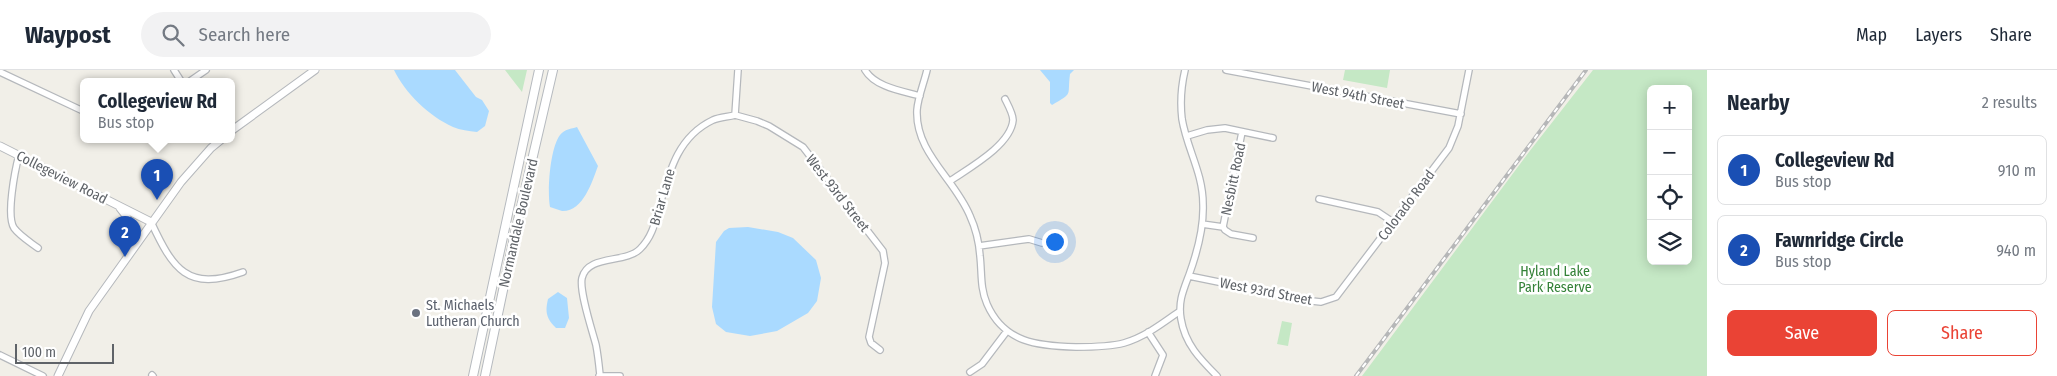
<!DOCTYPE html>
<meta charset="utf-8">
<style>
body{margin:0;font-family:"Fira Sans Condensed",sans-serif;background:#f2f2f3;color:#1f2937}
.controls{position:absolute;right:15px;top:15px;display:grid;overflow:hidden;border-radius:8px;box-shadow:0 2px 12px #0003}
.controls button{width:45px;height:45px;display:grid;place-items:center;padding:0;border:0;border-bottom:1px solid #e0e1e3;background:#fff;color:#1f2937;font:25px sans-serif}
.scale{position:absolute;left:15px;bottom:12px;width:99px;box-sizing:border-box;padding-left:5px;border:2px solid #5f6368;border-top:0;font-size:14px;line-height:18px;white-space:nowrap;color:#5f6368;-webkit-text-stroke:4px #fff;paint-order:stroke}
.you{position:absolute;left:1054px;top:171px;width:18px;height:18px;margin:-12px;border:4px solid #fff;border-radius:50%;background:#1a73e8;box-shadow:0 0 0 8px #1a73e833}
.badge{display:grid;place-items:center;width:32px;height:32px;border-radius:50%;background:#ea4335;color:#fff;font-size:16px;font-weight:700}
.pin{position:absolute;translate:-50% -41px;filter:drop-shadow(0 1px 2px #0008)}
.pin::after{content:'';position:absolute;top:26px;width:18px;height:15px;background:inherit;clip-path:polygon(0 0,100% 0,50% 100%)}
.popup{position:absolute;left:80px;top:8px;width:155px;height:65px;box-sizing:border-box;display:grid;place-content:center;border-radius:8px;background:#fff;filter:drop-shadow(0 1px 4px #0005);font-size:16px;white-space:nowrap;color:#747a83}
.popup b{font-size:19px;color:#1f2937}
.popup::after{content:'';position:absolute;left:50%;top:100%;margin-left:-10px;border:10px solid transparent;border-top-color:#fff}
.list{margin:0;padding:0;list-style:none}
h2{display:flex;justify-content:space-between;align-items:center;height:65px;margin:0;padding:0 20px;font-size:21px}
h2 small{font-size:16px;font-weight:400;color:#747a83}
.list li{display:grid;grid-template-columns:32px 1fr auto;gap:15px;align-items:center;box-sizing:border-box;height:70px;margin:0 10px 10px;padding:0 10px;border:1px solid #e0e1e3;border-radius:8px}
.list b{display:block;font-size:19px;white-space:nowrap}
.list p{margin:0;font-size:16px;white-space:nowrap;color:#747a83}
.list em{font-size:16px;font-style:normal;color:#747a83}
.actions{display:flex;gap:10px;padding:15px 20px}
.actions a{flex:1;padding:11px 0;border:1px solid #ea4335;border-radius:8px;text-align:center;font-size:18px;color:#ea4335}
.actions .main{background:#ea4335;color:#fff}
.icon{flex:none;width:28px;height:28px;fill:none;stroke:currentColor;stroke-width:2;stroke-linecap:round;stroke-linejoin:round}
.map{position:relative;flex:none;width:1707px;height:306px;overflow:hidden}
header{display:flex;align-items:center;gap:30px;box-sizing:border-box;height:70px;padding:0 25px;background:#fff;border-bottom:1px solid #e0e1e3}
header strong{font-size:24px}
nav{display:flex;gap:28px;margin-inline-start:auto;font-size:18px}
.search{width:350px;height:45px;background:#f2f2f3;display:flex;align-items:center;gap:12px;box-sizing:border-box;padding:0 18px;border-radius:28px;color:#747a83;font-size:19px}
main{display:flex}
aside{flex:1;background:#fff}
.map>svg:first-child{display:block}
.green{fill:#c5e8c5;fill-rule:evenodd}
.water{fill:#aadaff}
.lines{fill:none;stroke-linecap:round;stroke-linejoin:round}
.minor-casing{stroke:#b5b8bc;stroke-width:8}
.tertiary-casing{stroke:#b5b8bc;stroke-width:9}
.secondary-casing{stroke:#b6babf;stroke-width:10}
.minor{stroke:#fff;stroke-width:5.5}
.tertiary{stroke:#fff;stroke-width:7}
.secondary{stroke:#fff;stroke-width:8}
.rail-casing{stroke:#b6b7b8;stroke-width:4}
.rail{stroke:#fff;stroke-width:2;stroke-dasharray:5.5;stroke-linecap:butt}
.worship-dot{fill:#6b7280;stroke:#fff;stroke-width:2}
.labels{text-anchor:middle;stroke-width:5;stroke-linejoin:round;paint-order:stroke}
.street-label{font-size:14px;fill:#5f6368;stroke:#fff}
.park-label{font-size:14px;fill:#348238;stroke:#fff}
.worship-label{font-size:14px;fill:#5b616d;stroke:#fff;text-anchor:start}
</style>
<header>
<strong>Waypost</strong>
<div class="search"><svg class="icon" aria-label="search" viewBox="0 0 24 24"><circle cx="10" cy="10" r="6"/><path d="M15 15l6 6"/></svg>Search here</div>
<nav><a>Map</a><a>Layers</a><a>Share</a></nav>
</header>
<main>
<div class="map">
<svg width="1707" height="306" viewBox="0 0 1707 306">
<rect width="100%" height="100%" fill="#f1efe8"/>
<path class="green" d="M505,0h22l-5,22z
M1345,0h45l-3,18 -44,-8z
M1593,0h114v306h-345l167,-224zM1651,19h37v172h-37z
M1282,251l10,2 -4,23 -11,-2z"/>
<path class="water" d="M394,0h61l21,27 6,3 7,11 -4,15 -8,6c-8,-1 -17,-2 -24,-5 -24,-11 -48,-34 -59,-57z
M1040,0h34l-4,4c-3,23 4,18 -18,31l-2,-2v-21z
M577,57l21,39c-6,16 -15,46 -36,45 -4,-1 -8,-3 -12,-4 -3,-16 0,-59 10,-72 5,-6 11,-6 17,-8z
M748,157l30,5 15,6 23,22 5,18 -4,23 -9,12 -31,18 -27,5 -24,-4 -10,-8 -4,-17 4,-65 8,-11 5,-3z
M558,222l9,6 2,20 -4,10h-9c-10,-10 -11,-16 -8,-29z"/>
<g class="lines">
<defs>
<path id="minor" d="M174,0l7,11
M865,0c10,17 37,21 55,26
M927,0c-3,13 -9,27 -10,40 -2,43 38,69 53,106 6,13 9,26 10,40 2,17 0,32 7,48 17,39 51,42 89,43 15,0 33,0 48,-4 21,-6 39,-20 56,-32
M1185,0c-4,17 -5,32 -3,49 5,30 21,54 21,85 1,24 -6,49 -14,71 -6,16 -11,27 -8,44 4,25 19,40 36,57
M1226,0l235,44
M0,2l83,39
M190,11l16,-11
M735,45l22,6 12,5 34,21 80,104 2,12 -16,74 2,6 9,7
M1187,66l20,-6 18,-2 48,10
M19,85c-4,15 -13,61 -5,73 6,8 16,14 24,20
M950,111c19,-13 61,-36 63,-61 0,-6 -5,-15 -8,-21
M1319,129l59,13 15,10
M151,152c22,47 36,70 92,50
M1202,154l21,3 2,3 6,4 22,4
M1223,157l19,-95
M979,176l50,-7 13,4
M1189,206l123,25 9,1 15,-5 113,-149 9,-22 11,-56
M1148,262l15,23 -8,21
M0,285l43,21
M970,302l12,-8 25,-33
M152,305l1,1
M600,305c-1,-10 -2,-20 -4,-30 -4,-15 -17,-54 -14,-67 6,-24 43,-14 58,-29 12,-12 15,-26 19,-41 10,-35 18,-71 54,-88 7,-3 15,-3 22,-5l3,-45
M599,306h21"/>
<path id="tertiary" d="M231,61l84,-61
M0,76l151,76
M120,138c12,14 14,25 9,42
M58,306l31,-65 92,-129 30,-34 11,-9"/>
<path id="secondary" d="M473,306l66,-306
M485,306l30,-143 38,-163"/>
</defs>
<use href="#minor" class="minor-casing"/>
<use href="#tertiary" class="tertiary-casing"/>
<use href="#secondary" class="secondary-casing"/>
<use href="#minor" class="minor"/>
<use href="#tertiary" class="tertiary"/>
<use href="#secondary" class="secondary"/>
<defs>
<path id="rail" d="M1356,306l230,-306"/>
</defs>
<use href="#rail" class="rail-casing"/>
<use href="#rail" class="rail"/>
</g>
<circle class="worship-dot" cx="416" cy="243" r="5"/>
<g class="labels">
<g class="street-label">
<text transform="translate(1358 25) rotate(11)" y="5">West 94th Street</text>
<text transform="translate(62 107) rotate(27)" y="5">Collegeview Road</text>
<text transform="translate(1233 109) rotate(-78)" y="5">Nesbitt Road</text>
<text transform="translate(838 123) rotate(52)" y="5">West 93rd Street</text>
<text transform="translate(662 127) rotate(-74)" y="5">Briar Lane</text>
<text transform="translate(1406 135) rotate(-53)" y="5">Colorado Road</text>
<text transform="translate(518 153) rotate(-77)" y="5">Normandale Boulevard</text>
<text transform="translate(1266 221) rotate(11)" y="5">West 93rd Street</text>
</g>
<g class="park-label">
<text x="1555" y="206">Hyland Lake<tspan x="1555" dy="16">Park Reserve</tspan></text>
</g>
<g class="worship-label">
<text x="426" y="240">St. Michaels<tspan x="426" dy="16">Lutheran Church</tspan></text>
</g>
</g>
</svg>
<div class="controls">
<button>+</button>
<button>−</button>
<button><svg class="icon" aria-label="locate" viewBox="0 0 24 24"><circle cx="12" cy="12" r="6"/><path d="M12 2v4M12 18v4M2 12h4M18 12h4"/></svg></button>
<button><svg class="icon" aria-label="layers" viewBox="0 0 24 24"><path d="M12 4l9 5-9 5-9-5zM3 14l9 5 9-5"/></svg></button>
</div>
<div class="scale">100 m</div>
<div class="you"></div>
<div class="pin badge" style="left:157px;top:130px;background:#1a4fb4">1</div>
<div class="popup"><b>Collegeview Rd</b>Bus stop</div>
<div class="pin badge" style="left:125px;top:187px;background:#1a4fb4">2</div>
</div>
<aside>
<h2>Nearby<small>2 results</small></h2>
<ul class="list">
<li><span class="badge" style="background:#1a4fb4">1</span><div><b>Collegeview Rd</b><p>Bus stop</p></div><em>910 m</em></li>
<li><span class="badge" style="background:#1a4fb4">2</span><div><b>Fawnridge Circle</b><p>Bus stop</p></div><em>940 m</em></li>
</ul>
<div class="actions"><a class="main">Save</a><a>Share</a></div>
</aside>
</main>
